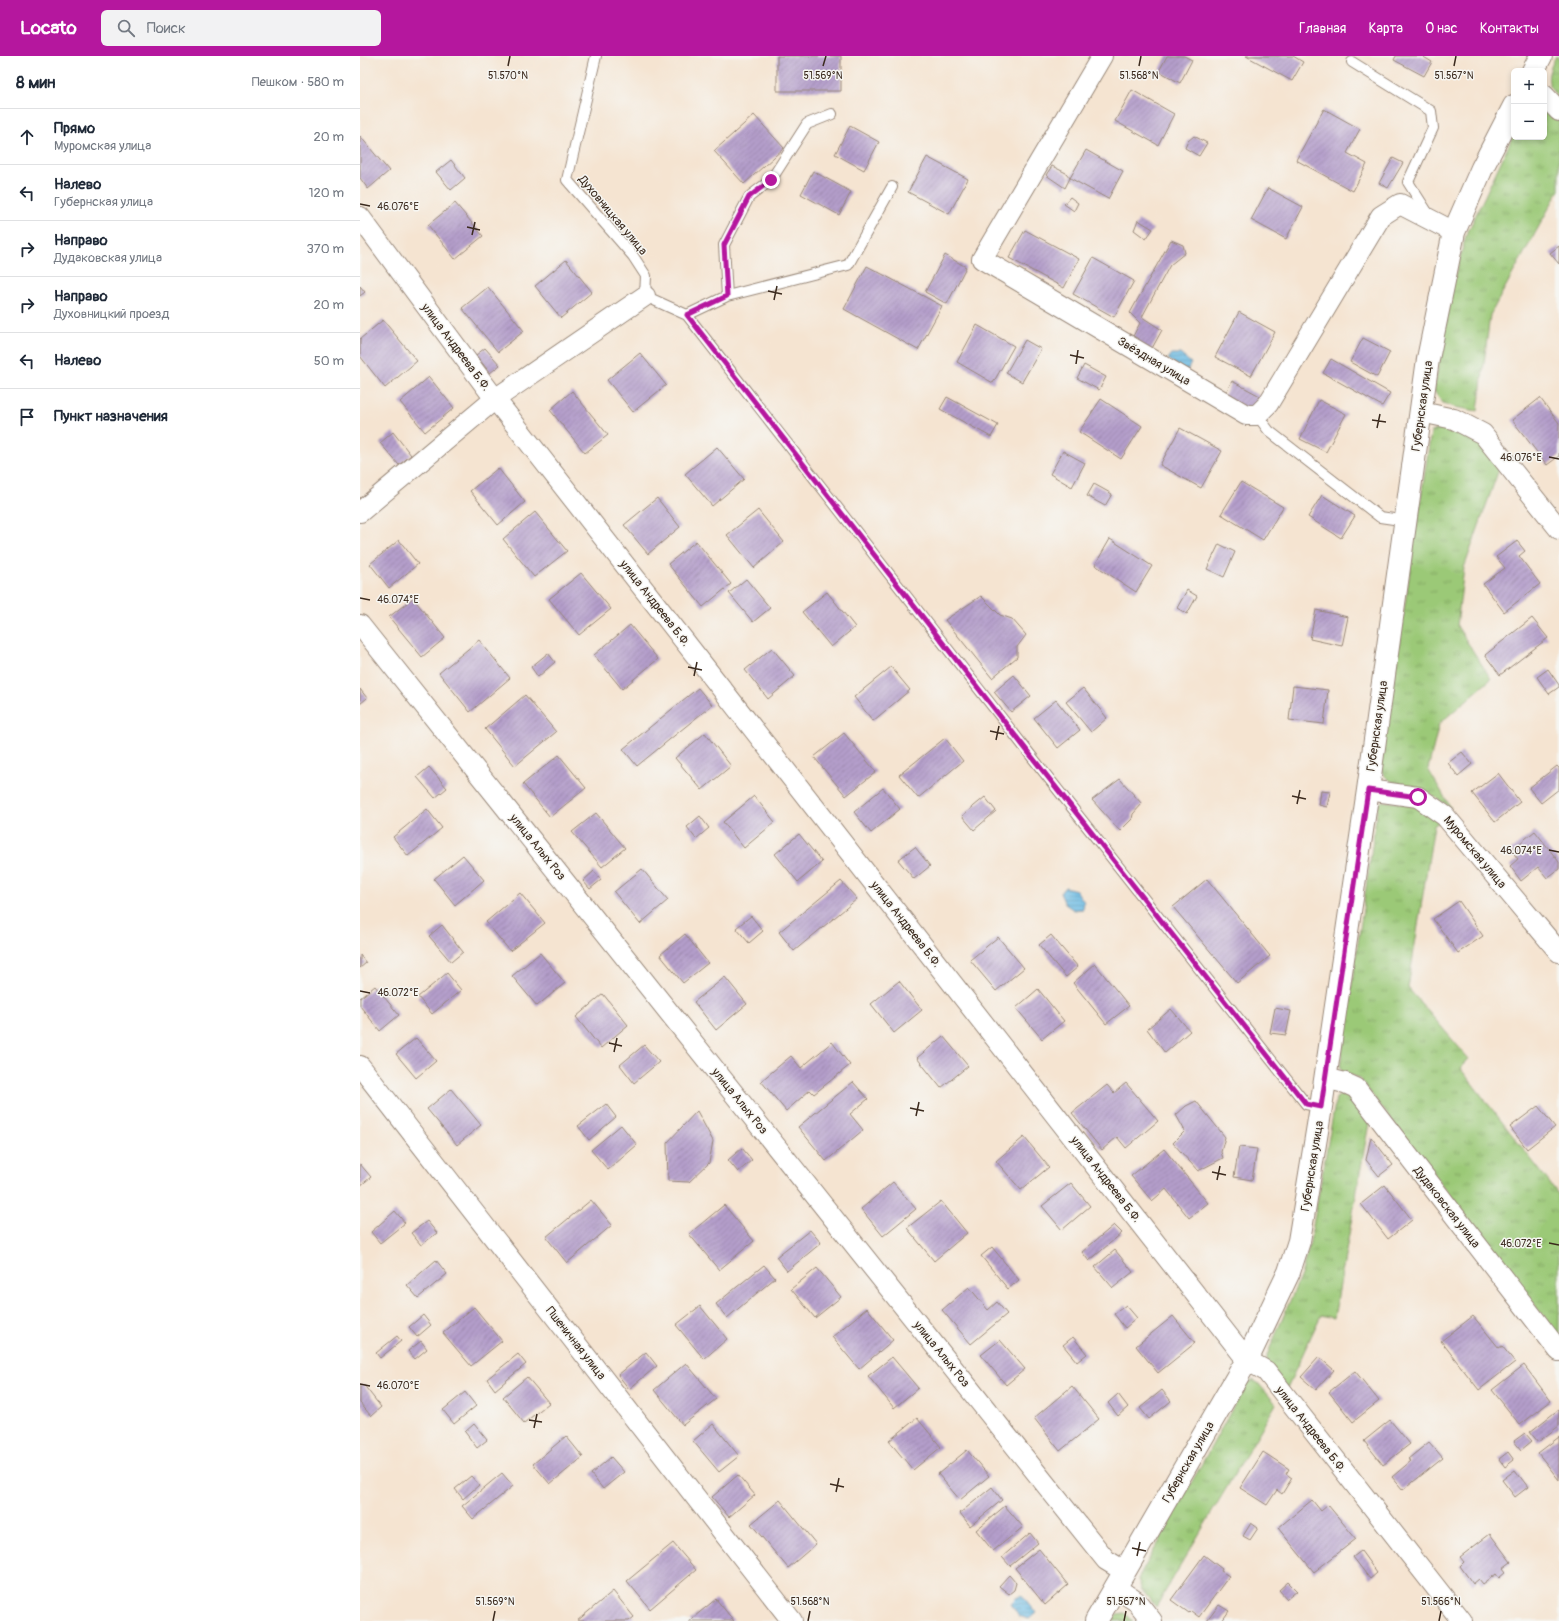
<!DOCTYPE html>
<html lang="ru">
<meta charset="utf-8">
<style>
body{margin:0;font-family:Pangolin,sans-serif;background:#f2f2f3;color:#1f2937}
.controls{position:absolute;right:12px;top:12px;display:grid;overflow:hidden;border-radius:6px;box-shadow:0 2px 6px #0003}
.controls button{width:36px;height:36px;display:grid;place-items:center;padding:0;border:0;border-bottom:1px solid #e0e1e3;background:#fff;color:#1f2937;font:20px sans-serif}
.stop{position:absolute;width:12px;height:12px;margin:-9px;border:3px solid #b5179e;border-radius:50%;background:#fff}
.stop.end{background:#b5179e;border-color:#fff;box-shadow:0 1px 4px #0008}
.list{margin:0;padding:0;list-style:none}
h2{display:flex;justify-content:space-between;align-items:center;height:52px;margin:0;padding:0 16px;font-size:17px}
h2 small{font-size:13px;font-weight:400;color:#747a83}
.list li{display:grid;grid-template-columns:26px 1fr auto;gap:12px;align-items:center;box-sizing:border-box;height:56px;padding:0 16px;border-top:1px solid #e0e1e3}
.list b{display:block;font-size:15px;white-space:nowrap}
.list p{margin:0;font-size:13px;white-space:nowrap;color:#747a83}
.list em{font-size:13px;font-style:normal;color:#747a83}
.icon{flex:none;width:22px;height:22px;fill:none;stroke:currentColor;stroke-width:2;stroke-linecap:round;stroke-linejoin:round}
.map{position:relative;flex:none;width:1199px;height:1565px;overflow:hidden}
header{display:flex;align-items:center;gap:24px;box-sizing:border-box;height:56px;padding:0 20px;background:#b5179e;color:#fff}
header strong{font-size:19px}
nav{display:flex;gap:22px;margin-inline-start:auto;font-size:14px}
.search{width:280px;height:36px;background:#f2f2f3;display:flex;align-items:center;gap:10px;box-sizing:border-box;padding:0 14px;border-radius:6px;color:#747a83;font-size:15px}
main{display:flex}
aside{flex:1;background:#fff}
.map>svg:first-child{display:block}
.grass{fill:url(#grass-tufts);stroke:#6b7a4a}
.water{fill:url(#water-rules);stroke:#527280}
.building{fill:url(#building-hatch)}
.lines{fill:none;stroke-linecap:round;stroke-linejoin:round}
.service-casing{stroke:#988778;stroke-width:12}
.minor-casing{stroke:#988778;stroke-width:22}
.tertiary-casing{stroke:#988778;stroke-width:24}
.service{stroke:#fff;stroke-width:10}
.minor{stroke:#fff;stroke-width:20}
.tertiary{stroke:#fff;stroke-width:22}
.route{stroke:#b5179e;stroke-width:5}
.ticks{fill:none;stroke:#3b2a1e;stroke-width:1.5}
.labels{text-anchor:middle;stroke-width:3;stroke-linejoin:round;paint-order:stroke}
.street-label{font-size:12px;fill:#3b2a1e;stroke:#f6f6f2}
.ticks-label{font-size:10px;text-anchor:middle;fill:#3b2a1e;stroke:#f6f6f2;stroke-width:3;stroke-linejoin:round;paint-order:stroke}
</style>
<header>
<strong>Locato</strong>
<div class="search"><svg class="icon" aria-label="search" viewBox="0 0 24 24"><circle cx="10" cy="10" r="6"/><path d="M15 15l6 6"/></svg>Поиск</div>
<nav><a>Главная</a><a>Карта</a><a>О нас</a><a>Контакты</a></nav>
</header>
<main>
<aside>
<h2>8 мин<small>Пешком · 580 m</small></h2>
<ul class="list">
<li><svg class="icon" aria-label="ahead" viewBox="0 0 24 24"><path d="M12 20V5M6 11l6-6 6 6"/></svg><div><b>Прямо</b><p>Муромская улица</p></div><em>20 m</em></li>
<li><svg class="icon" aria-label="left" viewBox="0 0 24 24"><path d="M17 20v-9H6M10 6l-5 5 5 5"/></svg><div><b>Налево</b><p>Губернская улица</p></div><em>120 m</em></li>
<li><svg class="icon" aria-label="right" viewBox="0 0 24 24"><path d="M7 20v-9h11M14 6l5 5-5 5"/></svg><div><b>Направо</b><p>Дудаковская улица</p></div><em>370 m</em></li>
<li><svg class="icon" aria-label="right" viewBox="0 0 24 24"><path d="M7 20v-9h11M14 6l5 5-5 5"/></svg><div><b>Направо</b><p>Духовницкий проезд</p></div><em>20 m</em></li>
<li><svg class="icon" aria-label="left" viewBox="0 0 24 24"><path d="M17 20v-9H6M10 6l-5 5 5 5"/></svg><div><b>Налево</b></div><em>50 m</em></li>
<li><svg class="icon" aria-label="arrive" viewBox="0 0 24 24"><path d="M6 21V4h12l-3 4 3 4H6"/></svg><div><b>Пункт назначения</b></div></li>
</ul>
</aside>
<div class="map">
<svg width="1199" height="1565" viewBox="0 0 1199 1565">
<defs>
<pattern id="grass-tufts" width="24" height="20" patternUnits="userSpaceOnUse"><rect width="24" height="20" fill="#9bc977"/><path d="M3 7l-1-3M5 7V3M7 7l1-3M15 17l-1-3M17 17v-4M19 17l1-3" fill="none" stroke="#80a361"/></pattern>
<pattern id="water-rules" width="6" height="5" patternUnits="userSpaceOnUse"><rect width="6" height="5" fill="#68b9e3"/><path d="M0 2.5h6" fill="none" stroke="#5797b7"/></pattern>
<pattern id="building-hatch" width="6" height="6" patternUnits="userSpaceOnUse"><rect width="6" height="6" fill="#b49ecb"/><path d="M-1 1l2-2M0 6l6-6M5 7l2-2" fill="none" stroke="#9481a4"/></pattern>
</defs>
<rect width="100%" height="100%" fill="#f6f6f2"/>
<filter id="ink" filterUnits="userSpaceOnUse"><feTurbulence type="fractalNoise" baseFrequency=".025" numOctaves="2"/><feDisplacementMap in="SourceGraphic" scale="8" xChannelSelector="R" yChannelSelector="G"/><feConvolveMatrix kernelMatrix="1 2 1 2 8 2 1 2 1" color-interpolation-filters="sRGB"/></filter>
<filter id="wash" filterUnits="userSpaceOnUse"><feTurbulence type="fractalNoise" baseFrequency=".012" numOctaves="4" result="noise"/><feDisplacementMap in="SourceGraphic" scale="16" xChannelSelector="R" yChannelSelector="G"/><feGaussianBlur stdDeviation="0.9" result="paint"/><feColorMatrix in="noise" values="0 0 0 0 0 0 0 0 0 0 0 0 0 0 0 0 0 1.4 0 .05"/><feComposite in="paint" operator="in"/></filter>
<g filter="url(#wash)">
<rect width="100%" height="100%" fill="#f5e4d1"/>
<path class="grass" d="M1196,0l3,2v42c-14,-18 -13,-24 -3,-44z
M1184,50l4,1 11,14v69l-69,125 -12,96 -24,-4 -11,-4 -9,-12 18,-104 14,-51 48,-102v3h30z
M1081,372h13l24,15 21,26 -35,99 -7,58 34,53 -52,45 -11,45 23,39c-10,-6 -21,-16 -33,-20 -17,-6 -27,0 -38,-19l51,-337z
M1022,745l34,4 24,17 -6,3 -26,163 61,71 -9,9 99,127v141l-200,-258 -15,-5 -4,-6 38,-262z
M981,1039h6l22,28 -35,195 -13,-3 -34,73 -20,-26v-7l34,-80 9,-33 26,-144z
M893,1324l5,3 18,21 -120,203 -14,-17 -4,-11 108,-195z
M765,1557l8,8h-20l4,-7z"/>
<path class="water" d="M812,298h8l11,9 -5,10 -18,-14z
M705,831l11,3 8,12 -1,7 -9,1 -9,-6 -5,-11z
M662,1539l14,18 -7,6 -10,-3 -8,-13 5,-5z"/>
<g id="blocks">
<path class="building" d="M417,0h64v35h-64z
M807,0h17l8,4 -12,23 -21,-12z
M886,0h47l10,6 -11,19z
M1036,0h26l10,6 -8,14 -30,-16z
M772,34l42,24 -16,31 -43,-24z
M964,53l36,20 -13,24 20,11 -14,27 -57,-31z
M394,59l30,33 -40,36 -30,-33z
M490,70l29,16 -15,28 -29,-16z
M0,80l29,35 -21,18 -8,-11z
M834,80l13,7 -8,13 -14,-8 3,-7z
M726,94l37,21 -15,28 -38,-21z
M567,101l41,22 -19,35 -41,-22z
M1033,102l10,5 -15,25 -9,-5z
M91,104l14,18 -14,12 -15,-18z
M692,110l14,7 4,5 -5,10 -19,-13z
M453,115l38,21 -12,23 -38,-21z
M908,132l35,19 -17,32 -35,-19z
M710,141l8,6 -4,8 -10,-7z
M95,147l28,33 -28,23 -27,-34z
M778,164l15,9 -7,10 -12,-9z
M665,174l54,29 -15,29 -55,-30z
M811,184l12,5 2,8 -15,12 -28,52 20,13 -12,22 -19,-12 9,-17 -10,-10z
M1199,190v18l-9,-11z
M585,199l21,12 -19,37 -22,-12z
M733,202l41,23 -20,36 -41,-23z
M206,204l26,32 -31,26 -26,-32z
M507,210l75,40 -24,44 -74,-41z
M0,230l5,6 -5,4z
M128,231l36,44 -26,21 -36,-44z
M879,256l36,20 -24,44 -36,-19z
M23,264l34,41 -32,27 -25,-32v-17z
M617,269l37,21 -21,37 -36,-21z
M1003,282l27,14 -13,25 -27,-15z
M665,284l16,9 -19,33 -16,-9z
M125,292l15,17 -10,8 -14,-18z
M280,297l26,32 -33,27 -26,-32z
M971,303l59,34 -8,13 -59,-33z
M724,309l22,12 -7,13 -22,-12z
M69,321l25,31 -29,24 -25,-30z
M872,325l28,15 -13,24 -28,-15z
M212,335l36,44 -23,18 -35,-43z
M587,341l51,28 -7,12 -51,-28z
M1180,342l19,25v33l-12,9 -35,-45z
M741,343l41,27 -21,33 -42,-27z
M959,344l27,14 -20,38 -26,-13z
M820,372l42,23 -21,37 -41,-23z
M33,376l18,23 -12,10 -19,-22z
M357,391l27,32 -32,27 -27,-32z
M703,395l22,12 -13,24 -22,-13z
M138,412l27,34 -27,23 -28,-34z
M881,426l42,25 -20,33 -42,-26z
M734,428l18,10 -7,12 -18,-10z
M962,439l33,21 -14,22 -33,-21z
M297,442l23,29 -32,27 -24,-29z
M398,454l26,32 -30,26 -27,-33z
M175,456l32,39 -33,26 -31,-38z
M750,483l42,27 -16,26 -41,-27z
M39,484l19,24 -29,24 -19,-24z
M336,485l35,43 -28,23 -35,-43z
M1157,485l8,10 -6,5 21,28 -36,28 -21,-28 22,-16 -9,-11z
M859,488l16,8 -11,25 -17,-8z
M221,517l30,36 -32,26 -30,-36z
M386,523l24,29 -17,14 -24,-29z
M827,534l10,6 -10,18 -10,-6z
M467,536l28,35 -24,20 -29,-35z
M621,540l19,19 12,4 14,16 -9,12v10l-25,21 -47,-58z
M53,542l32,40 -23,19 -33,-40z
M956,554l32,7 -6,29 -32,-7z
M1172,562l16,20 -48,37 -15,-20z
M270,569l28,34 -36,30 -28,-34z
M119,584l31,38 -40,34 -31,-39z
M412,592l23,28 -27,23 -23,-29z
M188,597l7,9 -17,15 -7,-10z
M531,611l19,23 -37,31 -19,-24z
M1188,613l11,16v2l-10,7 -12,-17z
M654,619l17,21 -20,16 -17,-20z
M933,630l35,4 -4,34 -35,-4z
M338,632l14,17 -75,61 -14,-17z
M723,632l24,30 -16,14 -25,-30z
M0,633l7,9 -7,6z
M165,639l31,37 -41,34 -30,-37z
M696,644l24,30 -22,18 -24,-30z
M345,677l26,33 -29,24 -27,-32z
M484,677l32,39 -30,24 -32,-39z
M585,682l18,23 -45,37 -19,-23z
M1102,696l10,12 -14,12 -10,-13z
M199,699l27,33 -36,29 -27,-33z
M1197,710l2,2v21l-18,14 -12,-15z
M69,711l18,21 -12,10 -18,-21z
M1138,717l22,29 -25,20 -23,-29z
M760,723l22,25 -9,10 -1,5 -12,12 -28,-31z
M523,732l17,21 -29,24 -17,-21z
M961,735l9,1 -3,15 -8,-2z
M394,740l21,26 -31,26 -21,-26z
M625,741l11,14 -22,19 -12,-14z
M67,753l15,19 -34,28 -15,-19z
M236,757l29,35 -23,19 -30,-35z
M340,760l9,12 -13,11 -9,-12z
M1175,775l24,31v7l-12,9 -9,-11 -17,14 -11,-15 8,-7 -7,-9z
M439,778l23,28 -24,20 -23,-28z
M555,791l15,19 -16,13 -16,-19z
M103,799l21,25 -29,25 -21,-26z
M282,813l26,31 -28,24 -26,-32z
M234,815l7,9 -11,9 -7,-8z
M847,823l63,77 -33,27 -64,-76z
M481,825l16,18 -63,52 -15,-19z
M160,837l25,30 -35,28 -24,-29z
M1099,845l24,35 -25,17 -25,-34z
M391,860l12,15 -14,12 -13,-15z
M82,869l21,27 -12,10 -22,-26z
M325,878l23,29 -25,20 -23,-28z
M691,879l27,32 -12,10 -27,-32z
M638,881l26,31 -28,23 -26,-31z
M180,897l25,30 -28,23 -25,-30z
M0,899l6,8 -6,5z
M735,908l34,42 -23,18 -33,-41z
M87,917l14,17 -29,24 -14,-17z
M365,921l22,27 -31,26 -22,-28z
M539,925l23,29 -28,23 -23,-29z
M15,930l24,29 -19,16 -20,-25v-8z
M678,933l26,32 -22,18 -26,-31z
M243,938l25,31 -27,23 -25,-31z
M915,952l16,3 -5,24 -16,-2z
M811,953l19,22 -25,22 -18,-24z
M583,980l25,30 -27,22 -24,-30z
M56,982l20,23 -20,17 -20,-24z
M472,986l18,23 -36,29 -4,-4 -24,21 -25,-30 30,-25 10,12z
M284,989l15,17 -25,21 -14,-18z
M493,1026l15,17 -18,15 13,16 -37,31 -28,-34z
M766,1027l32,38 -32,27 -9,-11 -15,13 -30,-37 35,-28 7,8z
M91,1033l30,36 -24,20 -30,-36z
M836,1045l29,36 -4,15 2,6 -25,13 -25,-28 12,-12 -9,-16 10,-9z
M246,1048l10,13 -27,23 -11,-14z
M1178,1050l17,21 -28,22 -17,-22z
M337,1055l16,30 -4,22 -20,19 -21,-1 -1,-38z
M261,1069l16,20 -29,25 -17,-20z
M664,1081l25,30 -28,23 -25,-29z
M1011,1081l22,28 -14,11 -13,-16z
M879,1091l18,2 -5,31 -18,-3z
M382,1092l10,12 -14,12 -10,-12z
M804,1093l44,54 -19,15 -23,-29 -14,12 -21,-25z
M0,1108l11,13 -11,9z
M533,1126l23,27 -33,27 -22,-27z
M711,1127l19,23 -28,24 -20,-24z
M1025,1129l27,35 -24,19 -27,-35z
M231,1144l21,25 -45,38 -21,-26z
M581,1145l26,32 -33,28 -27,-33z
M364,1149l30,36 -35,29 -30,-36z
M35,1155l10,12 -25,20 -9,-11z
M67,1165l10,12 -16,12 -10,-12z
M754,1169l8,8 -33,28 -7,-9z
M450,1174l11,13 -34,28 -11,-14z
M632,1191l27,33 -11,9 -27,-33z
M755,1194l18,22 -20,16 -18,-21z
M76,1204l11,14 -29,24 -11,-13z
M404,1209l11,13 -48,40 -11,-14z
M457,1212l24,29 -26,21 -24,-29z
M609,1231l19,23 9,-8 10,12 -36,30 -29,-34z
M766,1249l11,13 -12,10 -11,-14z
M340,1250l27,33 -23,20 -28,-34z
M114,1251l28,34 -31,25 -28,-33z
M507,1252l26,32 -34,29 -27,-32z
M63,1259l8,10 -14,12 -8,-10z
M813,1260l22,27 -37,30 -22,-27z
M1113,1260l26,32 3,-2 13,16 -36,28 -38,-49z
M37,1280l4,5 -21,17 -4,-5z
M713,1281l14,17 -10,8 -14,-17z
M640,1284l25,29 -19,16 -25,-30z
M61,1285l6,8 -12,10 -7,-8z
M286,1296l11,14 -28,23 -11,-14z
M158,1298l8,10 -31,26 -8,-11z
M532,1301l26,31 -24,20 -26,-32z
M959,1301l15,13 -18,20 -15,-13z
M326,1307l30,36 -33,26 -29,-35z
M1164,1309l27,36 -31,24 -28,-35z
M995,1315l24,30 -26,21 -24,-30z
M167,1321l22,26 -25,20 -21,-26z
M3,1328l18,23 -10,9 -11,-13v-17z
M712,1330l27,33 -39,32 -26,-33z
M802,1334l9,11 -22,18 -9,-11z
M105,1336l11,14 -22,18 -11,-14z
M758,1338l10,13 -10,9 -10,-13z
M1199,1353v17l-21,16 -8,-10z
M557,1362l24,29 -28,23 -24,-29z
M1030,1364l20,24 -27,21 -19,-24z
M114,1368l13,16 -10,8 -12,-16z
M353,1368l26,32 -20,16 -26,-31z
M1165,1377l7,8 -11,9 -7,-9z
M206,1380l17,21 -33,27 -17,-20z
M1199,1381v43l-21,-27z
M1069,1386l14,16 -40,32 -11,-13 19,-16 -3,-2z
M607,1394l22,26 -29,24 -22,-26z
M903,1396l26,17 -3,5 6,4 -10,16 -5,-4 -10,15 -27,-17z
M1148,1396l6,8 -9,7 -6,-8z
M251,1401l13,15 -21,17 -12,-15z
M1155,1414l13,17 -13,10 -13,-17z
M142,1417l11,13 -40,33 -11,-13z
M378,1419l17,20 -26,22 -17,-20z
M111,1420l8,9 -16,14 -8,-10z
M632,1431l10,13 -32,26 -10,-13z
M420,1444l36,44 -28,24 -37,-44z
M952,1444l9,11 7,-6 28,34 -42,33 -36,-44z
M645,1450l18,21 -30,24 -17,-21z
M891,1467l7,5 -8,12 -7,-4z
M670,1477l8,10 -28,23 -8,-9z
M1130,1478l21,28 -8,6 3,4 -7,6 -3,-4 -13,10 -4,-5 -6,5 -13,-18 4,-4 -4,-5z
M313,1487l23,27 -46,39 -23,-28z
M679,1493l29,36 -23,20 -30,-37z
M1001,1495l16,22 -7,6 -17,-22z
M844,1499l18,14 -1,2 8,5 -30,41 -8,-6 -2,2 -18,-13z
M649,1519l7,8 -2,7 -5,4 -10,-8z
M928,1526l9,9 -10,8 -8,-9z
M253,1535l21,26 -5,4h-52z
M356,1543l18,22h-45z
M859,1549l10,6 -7,10h-15z"/>
</g>
</g>
<g filter="url(#ink)">
<use href="#blocks" fill-opacity="0" stroke="#988778" stroke-width="1"/>
<g class="lines">
<defs>
<path id="service" d="M236,0l-29,124 66,76 13,20 -1,20 42,19 345,442 274,347 15,3
M992,6l79,49 2,17 -25,54 21,33
M367,240l-3,-51 25,-48 22,-17 36,-56 25,-10
M327,259l40,-19 121,-31 44,-78
M897,359l12,16 111,86 27,4"/>
<path id="minor" d="M742,0l-120,203 264,156h11l11,-11 113,-188 19,-12 54,28
M1184,39l15,16
M0,161l135,182 752,961 19,11 196,250
M1061,356l33,7 29,15 76,95
M0,456l135,-113 150,-103
M0,569l746,935 18,11
M1008,734l50,7 27,19 114,136
M0,1010l432,555
M965,1022l20,5 11,5 203,263
M755,1531l22,15 15,19"/>
<path id="tertiary" d="M1173,15l8,-15
M736,1565l151,-261 42,-88 10,-31 22,-134 47,-317 60,-431 26,-127 28,-64 32,-62"/>
</defs>
<use href="#service" class="service-casing"/>
<use href="#minor" class="minor-casing"/>
<use href="#tertiary" class="tertiary-casing"/>
<use href="#service" class="service"/>
<use href="#minor" class="minor"/>
<use href="#tertiary" class="tertiary"/>
</g>
</g>
<g class="lines" filter="url(#ink)">
<path class="route" d="M411,124l-22,17 -25,48 3,51 -40,19 345,442 274,347 15,3 47,-317 50,7"/>
</g>
<path class="ticks" d="M148,10l2,-10M463,10l3,-10M779,10l2,-10M1094,10l2,-10M0,148l10,2M107,171l13,3M112,179l3,-13M408,235l14,3M414,244l3,-14M710,299l14,3M716,308l2,-14M1012,364l14,2M1017,372l3,-14M1189,401l10,2M0,542l10,2M328,611l14,3M334,620l3,-14M630,675l14,3M636,684l3,-14M932,740l14,3M937,748l3,-14M1189,794l10,2M0,935l10,2M249,987l13,3M254,996l3,-14M550,1052l14,3M556,1060l3,-14M852,1116l14,3M857,1124l3,-14M1189,1187l10,2M0,1328l10,2M169,1364l13,2M174,1372l3,-14M470,1428l14,3M476,1436l3,-14M772,1492l14,3M777,1500l3,-14M133,1565l2,-10M448,1565l2,-10M764,1565l2,-10M1079,1565l2,-10"/>
<g class="labels">
<g class="street-label">
<text transform="translate(253 159) rotate(50)" y="4">Духовницкая улица</text>
<text transform="translate(96 291) rotate(53)" y="4">улица Андреева Б.Ф.</text>
<text transform="translate(794 305) rotate(31)" y="4">Звёздная улица</text>
<text transform="translate(1062 350) rotate(-82)" y="4">Губернская улица</text>
<text transform="translate(295 547) rotate(52)" y="4">улица Андреева Б.Ф.</text>
<text transform="translate(1017 670) rotate(-82)" y="4">Губернская улица</text>
<text transform="translate(178 791) rotate(51)" y="4">улица Алых Роз</text>
<text transform="translate(1115 796) rotate(50)" y="4">Муромская улица</text>
<text transform="translate(546 868) rotate(52)" y="4">улица Андреева Б.Ф.</text>
<text transform="translate(380 1045) rotate(51)" y="4">улица Алых Роз</text>
<text transform="translate(952 1110) rotate(-81)" y="4">Губернская улица</text>
<text transform="translate(746 1123) rotate(52)" y="4">улица Андреева Б.Ф.</text>
<text transform="translate(1087 1151) rotate(52)" y="4">Дудаковская улица</text>
<text transform="translate(216 1287) rotate(52)" y="4">Пшеничная улица</text>
<text transform="translate(582 1298) rotate(51)" y="4">улица Алых Роз</text>
<text transform="translate(951 1373) rotate(52)" y="4">улица Андреева Б.Ф.</text>
<text transform="translate(828 1406) rotate(-60)" y="4">Губернская улица</text>
</g>
</g>
<g class="ticks-label">
<text x="148" y="23">51.570°N</text>
<text x="463" y="23">51.569°N</text>
<text x="779" y="23">51.568°N</text>
<text x="1094" y="23">51.567°N</text>
<text x="38" y="154">46.076°E</text>
<text x="1161" y="405">46.076°E</text>
<text x="38" y="547">46.074°E</text>
<text x="1161" y="798">46.074°E</text>
<text x="38" y="940">46.072°E</text>
<text x="1161" y="1191">46.072°E</text>
<text x="38" y="1333">46.070°E</text>
<text x="135" y="1549">51.569°N</text>
<text x="450" y="1549">51.568°N</text>
<text x="766" y="1549">51.567°N</text>
<text x="1081" y="1549">51.566°N</text>
</g>
</svg>
<div class="controls">
<button>+</button>
<button>−</button>
</div>
<div class="stop" style="left:1058px;top:741px"></div>
<div class="stop end" style="left:411px;top:124px"></div>
</div>
</main>
